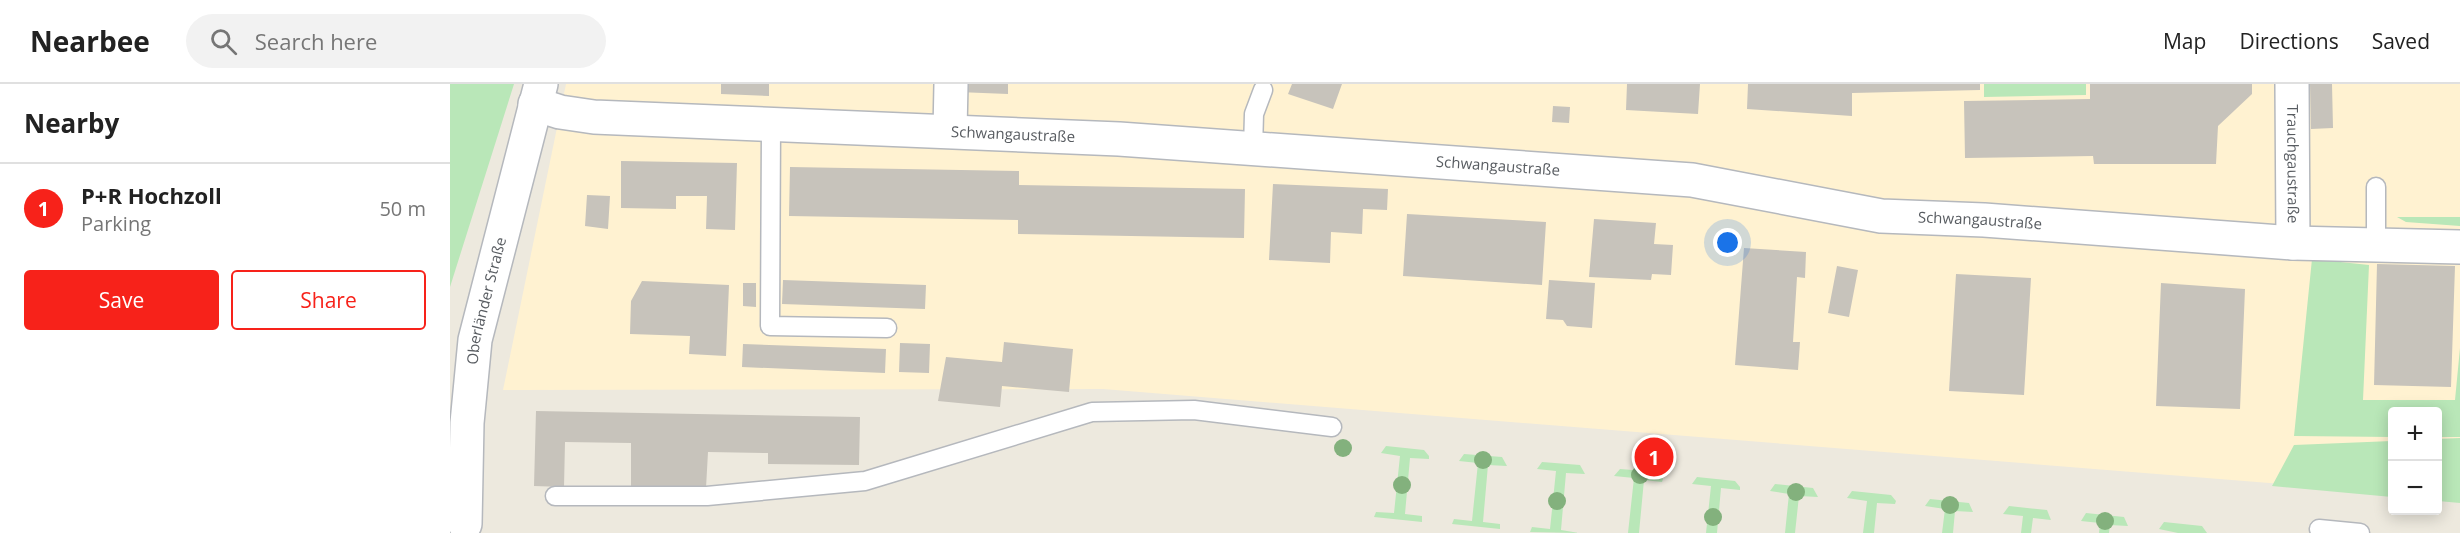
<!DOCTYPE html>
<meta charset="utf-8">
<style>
body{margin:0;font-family:"Open Sans",sans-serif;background:#f2f2f2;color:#222}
.controls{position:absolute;right:18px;bottom:18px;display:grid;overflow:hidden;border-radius:6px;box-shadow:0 3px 15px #0003}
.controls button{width:54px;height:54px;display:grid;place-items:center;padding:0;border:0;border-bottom:2px solid #e0e0e0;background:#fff;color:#222;font:30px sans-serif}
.you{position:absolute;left:1278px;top:159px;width:21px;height:21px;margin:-15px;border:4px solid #fff;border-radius:50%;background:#1a73e8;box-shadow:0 0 0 9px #1a73e833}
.badge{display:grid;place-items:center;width:39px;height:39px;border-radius:50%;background:#f7221a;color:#fff;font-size:20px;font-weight:700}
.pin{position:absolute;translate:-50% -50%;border:3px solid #fff;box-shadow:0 2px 6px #0006}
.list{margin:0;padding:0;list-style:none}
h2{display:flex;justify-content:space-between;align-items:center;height:78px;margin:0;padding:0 24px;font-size:26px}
h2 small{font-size:20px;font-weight:400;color:#767676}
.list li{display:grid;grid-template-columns:39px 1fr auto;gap:18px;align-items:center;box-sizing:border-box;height:90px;padding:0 24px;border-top:2px solid #e0e0e0}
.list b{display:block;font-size:22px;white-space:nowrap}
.list p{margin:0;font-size:20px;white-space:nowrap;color:#767676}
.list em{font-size:20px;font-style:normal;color:#767676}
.actions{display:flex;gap:12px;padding:18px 24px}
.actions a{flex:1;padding:14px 0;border:2px solid #f7221a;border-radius:6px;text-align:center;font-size:21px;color:#f7221a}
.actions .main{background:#f7221a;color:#fff}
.icon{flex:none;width:33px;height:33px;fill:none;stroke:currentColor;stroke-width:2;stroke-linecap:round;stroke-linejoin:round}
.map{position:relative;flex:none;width:2010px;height:449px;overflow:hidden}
header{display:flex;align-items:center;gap:36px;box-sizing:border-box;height:84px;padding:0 30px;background:#fff;border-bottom:2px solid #e0e0e0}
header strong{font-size:28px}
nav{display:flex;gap:33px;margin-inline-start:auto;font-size:21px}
.search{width:420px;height:54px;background:#f2f2f2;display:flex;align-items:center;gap:15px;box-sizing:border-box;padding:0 21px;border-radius:33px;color:#767676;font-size:22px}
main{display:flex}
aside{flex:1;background:#fff}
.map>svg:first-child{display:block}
.commercial{fill:#fff2d1}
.green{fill:#b9e7b8}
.building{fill:#c7c3bb}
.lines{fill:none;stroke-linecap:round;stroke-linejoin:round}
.lane-casing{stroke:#b5b8bd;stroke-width:21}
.street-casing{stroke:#b5b8bd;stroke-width:36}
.lane{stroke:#fff;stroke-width:18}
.street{stroke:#fff;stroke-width:33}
.tree{fill:#83b17d}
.labels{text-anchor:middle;stroke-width:5;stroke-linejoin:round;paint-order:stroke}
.street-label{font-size:15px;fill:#585c61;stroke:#fff}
</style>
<header>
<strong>Nearbee</strong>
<div class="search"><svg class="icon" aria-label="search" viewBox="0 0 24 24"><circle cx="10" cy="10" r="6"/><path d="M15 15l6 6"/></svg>Search here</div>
<nav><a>Map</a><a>Directions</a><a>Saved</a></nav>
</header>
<main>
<aside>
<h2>Nearby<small></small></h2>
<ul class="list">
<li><span class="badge">1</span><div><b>P+R Hochzoll</b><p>Parking</p></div><em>50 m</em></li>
</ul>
<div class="actions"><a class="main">Save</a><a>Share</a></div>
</aside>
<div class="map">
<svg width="2010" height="449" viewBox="0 0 2010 449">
<rect width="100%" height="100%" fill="#ede9de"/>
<path class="commercial" d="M116,0h1894v414l-22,-2v-84h-46v81l-1289,-104 -600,1z"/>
<path class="green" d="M0,0h64l-64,203z
M1534,0h102v11l-102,2z
M1947,133h63v9l-54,-4z
M1862,175l57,6 -6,135h92l5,-52v89h-22v-25h-46v25l-98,-1z
M2010,354v65l-22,-2v-62z
M1942,357v56l-120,-11 22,-41z
M936,362l38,4 5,6v3l-19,-1 -5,56 17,2v6l-48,-5 2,-5 18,1 6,-57 -19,-3z
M1014,370l38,3 5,9 -19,-1 -5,57 17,2v5l-48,-5 2,-5 18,2 6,-58 -19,-2z
M1092,378l38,3 5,9 -19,-1 -5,57 18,3 -49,-1 2,-5 18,2 6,-58 -19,-2z
M1170,385l38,3 5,7 -1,3 -18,-2 -5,53h-11l6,-55 -20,-2z
M1247,393l38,4 5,6v3l-19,-2 -4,45h-11l5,-47 -19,-2z
M1325,400l38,4 5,9 -19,-1 -4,37h-10l4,-39 -19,-3z
M1402,407l39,4 5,6 -1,3 -18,-1 -3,30h-11l4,-32 -20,-3z
M1480,415l39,4 4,9 -18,-1 -2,22h-11l3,-24 -20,-3z
M1559,422l38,4 4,10 -18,-2 -2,15h-10l2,-17 -20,-2z
M1636,429l38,4 4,9 -18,-1 -1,8h-10l1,-10 -19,-2z
M1714,438l38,4 5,7h-29l-19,-4z"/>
<path class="building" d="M271,0h48v12l-48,-2z
M509,0h49v10l-50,-2z
M842,0h50l-9,25 -45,-15z
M1177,0h73l-2,30 -72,-4z
M1298,0h232v6l-128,3v23l-105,-7z
M1640,0h162v10l-34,32 -2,38h-122l-1,-8 -128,2 -1,-57 126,-2z
M1860,0h22l1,44 -22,1z
M1103,22l17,1 -1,16 -17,-1z
M171,77l116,2 -2,67 -29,-1 1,-33h-31v13l-55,-1z
M340,83l229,4v14l226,4 -1,49 -226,-4v-14l-229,-4z
M823,100l115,5 -1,21 -24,-1 -1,25 -31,-2 -1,31 -61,-3z
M137,111l23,1 -2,33 -23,-3z
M957,130l139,8 -4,63 -139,-9z
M1144,135l62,4 -2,21 19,1 -2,30 -19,-1 -1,6 -62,-3z
M1294,164l62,4 -1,26 -8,-1 -4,65h7l-2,28 -63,-5z
M1927,180l78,2 -4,121 -77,-2z
M1387,182l21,4 -9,47 -21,-4z
M1506,190l75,4 -7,117 -75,-4z
M333,196l143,5 -1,24 -143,-5z
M1099,196l46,3 -3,45 -25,-2 -4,-6 -17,-1z
M192,197l87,4 -3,71 -37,-2 1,-18 -60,-2 1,-33z
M293,199h13v24l-13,-1z
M1711,199l84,6 -5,120 -84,-3z
M554,258l69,7 -4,43 -67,-6 -2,21 -62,-6 8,-44 56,5z
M450,259l30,1 -1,29 -30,-1z
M293,260l143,5 -1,24 -143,-6z
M86,327l324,6 -1,48 -91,-1v-11l-60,-1 -2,36 -75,-1v-44l-66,-1 -1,45 -30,-1z"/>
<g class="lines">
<defs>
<path id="lane" d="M321,42l-1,200 117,2
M803,65l1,-35 9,-24
M1926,103v58
M105,412h152l158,-15 227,-69 102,-2 138,17
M1869,445l41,4"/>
<g id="street">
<path id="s1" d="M1842,0l1,159"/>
<path id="s2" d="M85,20l25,8 34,5 525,22 573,41 189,36 103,4 309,23 167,4"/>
<path d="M500,47l1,-47"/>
<path id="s3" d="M15,440l2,-101 8,-83 66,-256"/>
</g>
</defs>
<use href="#lane" class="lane-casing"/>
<use href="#street" class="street-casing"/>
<use href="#lane" class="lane"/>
<use href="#street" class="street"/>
</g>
<g class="tree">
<circle cx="893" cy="364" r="9"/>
<circle cx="1033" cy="376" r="9"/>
<circle cx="1190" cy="391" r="9"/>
<circle cx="952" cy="401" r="9"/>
<circle cx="1346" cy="408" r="9"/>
<circle cx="1107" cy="417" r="9"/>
<circle cx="1500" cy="421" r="9"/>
<circle cx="1263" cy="433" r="9"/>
<circle cx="1655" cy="437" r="9"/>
</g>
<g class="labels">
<g class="street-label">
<text dy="5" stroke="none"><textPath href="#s2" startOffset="480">Schwangaustraße</textPath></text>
<text dy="5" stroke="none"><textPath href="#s1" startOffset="80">Trauchgaustraße</textPath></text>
<text dy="5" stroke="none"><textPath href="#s2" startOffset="966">Schwangaustraße</textPath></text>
<text dy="5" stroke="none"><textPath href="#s2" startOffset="1452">Schwangaustraße</textPath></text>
<text dy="5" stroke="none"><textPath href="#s3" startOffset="225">Oberländer Straße</textPath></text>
</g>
</g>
</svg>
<div class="controls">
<button>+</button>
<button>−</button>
</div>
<div class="you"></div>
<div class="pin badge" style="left:1204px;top:373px">1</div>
</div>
</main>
